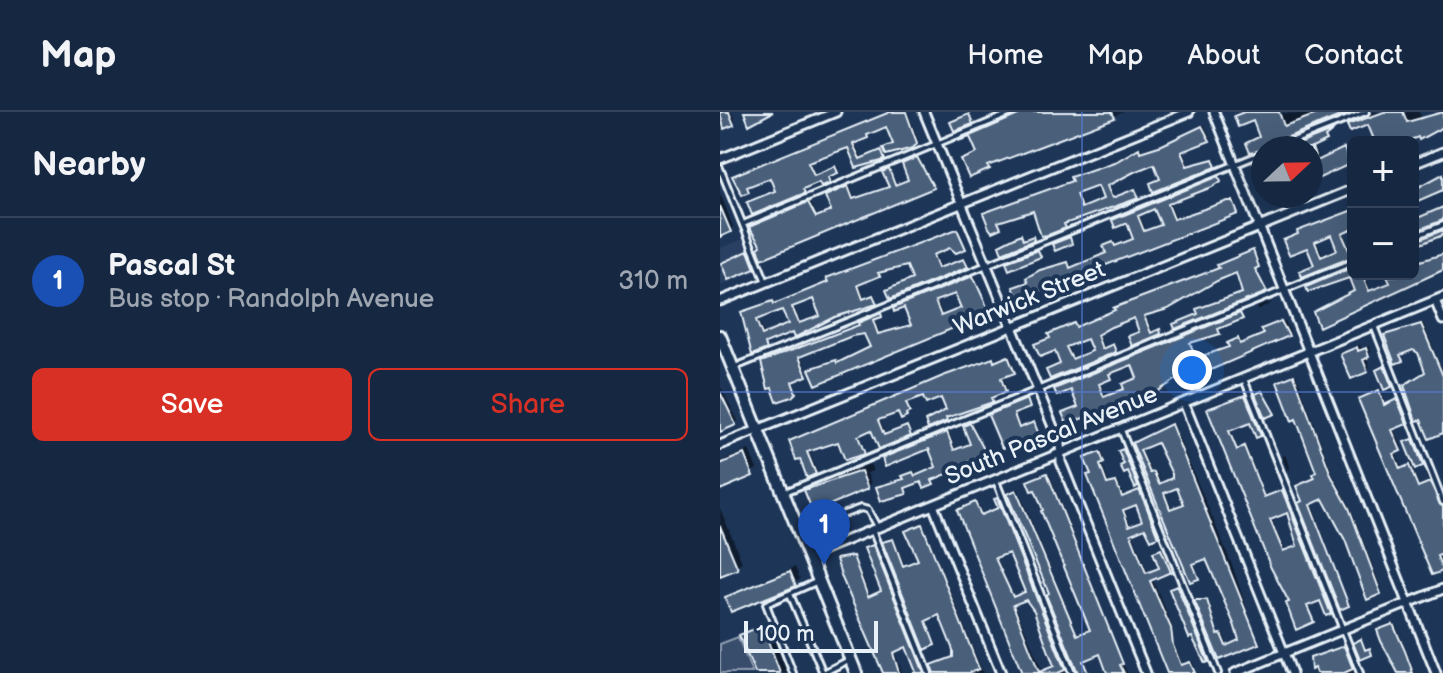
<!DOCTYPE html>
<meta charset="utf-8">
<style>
body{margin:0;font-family:"Balsamiq Sans",sans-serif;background:#23344c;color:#f1f3f6}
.controls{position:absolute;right:24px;top:24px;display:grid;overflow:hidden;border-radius:12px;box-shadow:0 8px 32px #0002}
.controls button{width:72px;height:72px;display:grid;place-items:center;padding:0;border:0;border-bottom:2px solid #35445a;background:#162841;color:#f1f3f6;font:40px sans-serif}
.compass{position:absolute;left:531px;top:24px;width:72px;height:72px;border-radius:50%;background:#162841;box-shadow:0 8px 32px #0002;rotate:68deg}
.scale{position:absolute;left:24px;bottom:20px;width:134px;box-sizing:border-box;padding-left:8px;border:4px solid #e8f1f8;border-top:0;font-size:22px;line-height:28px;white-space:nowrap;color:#e8f1f8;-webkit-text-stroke:6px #1d3557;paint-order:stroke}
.you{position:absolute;left:472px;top:258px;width:28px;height:28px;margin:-20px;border:6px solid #fff;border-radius:50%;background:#1a73e8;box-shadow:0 0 0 12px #1a73e833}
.badge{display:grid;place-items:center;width:52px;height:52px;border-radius:50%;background:#d93025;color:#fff;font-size:26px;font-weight:700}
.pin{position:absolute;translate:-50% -66px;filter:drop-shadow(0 2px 4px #0008)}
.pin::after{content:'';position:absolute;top:42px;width:28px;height:24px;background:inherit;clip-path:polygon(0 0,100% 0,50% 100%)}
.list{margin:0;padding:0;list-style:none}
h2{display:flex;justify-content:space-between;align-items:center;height:104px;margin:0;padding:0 32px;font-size:34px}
h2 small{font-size:26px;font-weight:400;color:#9ea6b1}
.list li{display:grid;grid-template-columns:52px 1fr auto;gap:24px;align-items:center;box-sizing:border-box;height:128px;padding:0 32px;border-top:2px solid #35445a}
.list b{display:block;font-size:30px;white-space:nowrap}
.list p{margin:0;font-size:26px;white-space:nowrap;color:#9ea6b1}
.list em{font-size:26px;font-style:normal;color:#9ea6b1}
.actions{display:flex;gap:16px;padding:24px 32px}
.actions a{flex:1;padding:18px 0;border:2px solid #d93025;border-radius:12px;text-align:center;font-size:28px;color:#d93025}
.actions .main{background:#d93025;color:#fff}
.map{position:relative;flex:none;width:723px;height:561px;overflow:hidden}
header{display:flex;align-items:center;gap:48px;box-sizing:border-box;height:112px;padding:0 40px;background:#162841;border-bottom:2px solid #35445a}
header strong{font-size:38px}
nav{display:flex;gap:44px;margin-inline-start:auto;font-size:28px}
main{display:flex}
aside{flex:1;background:#162841}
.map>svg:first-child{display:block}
.built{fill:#2a4162}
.green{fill:#374d6c;stroke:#909fb2;stroke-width:2}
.shadow{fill:#0007;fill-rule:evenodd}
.building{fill:#495e7a;stroke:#e8f1f8;stroke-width:2;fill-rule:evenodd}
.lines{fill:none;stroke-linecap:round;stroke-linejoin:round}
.lane-casing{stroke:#e8f1f8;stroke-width:10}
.street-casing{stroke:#e8f1f8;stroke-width:13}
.secondary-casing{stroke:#e8f1f8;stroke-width:16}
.lane{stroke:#1d3557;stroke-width:4}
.street{stroke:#1d3557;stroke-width:7}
.secondary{stroke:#1d3557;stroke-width:10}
.grid{fill:none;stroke:#5a7fe2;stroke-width:2;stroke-opacity:0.55}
.labels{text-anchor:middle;stroke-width:8;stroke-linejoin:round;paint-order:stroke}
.street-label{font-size:24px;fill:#e8f1f8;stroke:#1d3557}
</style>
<header>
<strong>Map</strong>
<nav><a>Home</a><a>Map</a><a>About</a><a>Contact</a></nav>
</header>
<main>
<aside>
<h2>Nearby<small></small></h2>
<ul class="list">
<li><span class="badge" style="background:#1a4fb4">1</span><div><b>Pascal St</b><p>Bus stop · Randolph Avenue</p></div><em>310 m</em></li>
</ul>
<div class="actions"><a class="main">Save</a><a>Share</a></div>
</aside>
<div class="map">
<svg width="723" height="561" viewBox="0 0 723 561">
<rect width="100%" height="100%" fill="#1d3557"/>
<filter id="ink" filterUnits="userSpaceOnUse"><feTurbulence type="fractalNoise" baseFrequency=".0125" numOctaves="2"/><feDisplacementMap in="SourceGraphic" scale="16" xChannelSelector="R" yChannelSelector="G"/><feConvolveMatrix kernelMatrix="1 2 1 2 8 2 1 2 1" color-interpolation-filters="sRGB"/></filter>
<g filter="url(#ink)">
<path class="built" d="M27,126l13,32 -40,16v-38z"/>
<path class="green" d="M18,525l14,36h-32v-29z"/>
<path class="shadow" d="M12,0l3,9 -15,9v-16z
M173,0h15l10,28 -6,6 -28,7v5l-27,8 -8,-20 -40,13 6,15 22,-8 2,3 -10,5v7l-9,-1 -16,6v5h-27l-6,-16 -24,10v5l-13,-14zM167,13l8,18 -33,15 -8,-17z
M305,0h99l-135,52 -1,3 -9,-14z
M523,0l74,2 29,-2 -78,30 2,6h-4l-12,-30 -16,-3z
M652,0h47l3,7 21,-7v13l-45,17h-32l9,-4 -6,-15 -20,2z
M484,13l7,13 -29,12 7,16 26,-7v6l-53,14 -7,-18 -47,22 6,15 23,-9 1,7 -73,26v4l-30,-17 -36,10 1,8 -13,-15 87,-32v-4l47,-16 20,-12 1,3 23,-7zM376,72l9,15 -22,9 -6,-16z
M606,21v7l-13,5 6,15 34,-13v13l-42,18v-30h-22z
M199,45l14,29 -170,70 -10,-30 57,-24 8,15 15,-6 -4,-17 21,-8 5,13 36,-12 -4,-16 3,-2 7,16 13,-5 -4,-17z
M543,47v13l-5,-10z
M501,64l-52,25 7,17 55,-18h4l2,12 -219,74 26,-17 25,-8 3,6 36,-14 -1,-9 8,-3 2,5 18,-8 -7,-17 -14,-1zM435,95l8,17 -17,7 -7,-18z
M0,81l13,34 -13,7z
M633,98v18l-10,3 10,25 -37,8 -15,-34zM612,121l7,17 -16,6 -7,-17z
M239,116l5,19 -14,-1 -16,6 6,15 26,-8 1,7 -53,12 -6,-14 -29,7 -20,12 6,16 10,-4 1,7 -110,40v5l-21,-36 30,-10 1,3 54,-23v-4zM94,184l8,19 -21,8 -8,-18zM63,195l7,17 -26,10 -7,-16z
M32,137l6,14 -4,4 -31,-4z
M534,138l6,13 -5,3 11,24 -66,24 44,-22 -7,-21 -92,43 8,19 8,-4 -1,3 -27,11 8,-11 -6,-17 -38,17 7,16 11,-4v7l-53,13 -6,-15 -18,-6 30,-17 8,-3 2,4 143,-59v-4zM368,224l6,15 -21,8 -6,-15z
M723,142v16l-128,42 41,-22 -5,-14 -41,9 43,-17v6h12l6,17 21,-9 -1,-8h22v-8z
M255,164l14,36 -172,71 -4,-15 24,-9 2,4 33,-16 -6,-16 -66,23 7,18 -14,7 2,13 -32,-29 98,-38 1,-4 21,-8 -9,5 6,16 33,-9 -8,-20 -8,2zM236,179l7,17 -20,8 -7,-18z
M551,190v1l-13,8 -1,-4z
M522,201l-1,4 -22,10v5l-29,9 7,17 34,-11v-6l9,-3 2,6 24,-10 -1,-6 20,-7 5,12 -222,88 12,-15 -8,-18h-14zM413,251l6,15 -13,11 -20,8 -6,-15 10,-4v-6z
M703,211l20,49v57l-24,-78 -5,-3 -13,4 1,8 -13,-26z
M640,233l2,4 7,-3 2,6 -5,4 4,11 -3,3 -25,-16z
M290,244l5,13 -13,7 5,12 -15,7v5l-45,15 -1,4 -16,7 18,-16 -6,-15 -18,-1 -17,7 3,7 -4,8 -7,-6 -20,8 7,17 23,-9 1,8 -30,12 -8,-18 -13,5 5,19 -24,-12 -32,10 9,21 -9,4 -17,-34 156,-66 47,-18 2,4z
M576,262l36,99 18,33 32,85 -35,-52 -23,-42 -13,5 37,102 -46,-103 16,-30 -37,-91z
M0,274l18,35 -18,9z
M661,278l5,14 13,-5 9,22 -14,8 8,18 -7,4 7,17 13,-5 -9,-20 7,-3 10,23 -11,5 8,19 12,-5 11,24v46l-4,3 3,14 -80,-172z
M527,283l15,38 -11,-13 -21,9 8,20 8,-3 19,51 19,-7 48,121 -11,-13 -13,6 5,17 -30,-41 -72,-172zM568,398l11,35 -14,6 -14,-34z
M309,287v7l-15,6 7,16 14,-6 6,15 -38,9 -11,-32z
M252,311l14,30 -34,14 -1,4 -18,7v5l-10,-4 -17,7v6l-24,7 24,-24 9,-4 1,5 22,-9 -8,-20 -44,10 63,-25 7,18 16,-6 -5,-19z
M453,312l59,141 26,77 -39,13 -21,-56h10l11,36 4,-1 5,11 13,-5 -33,-84 -14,6 5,13 -7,4 -56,-137zM438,329l16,37 -13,5 -5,-12 -4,2 -11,-25zM458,373l8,18 -14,6 -7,-18z
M29,338l8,19 -37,18v-25z
M382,339l3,9 -4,2 8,21 9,-2 6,16 17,-7 18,44 -13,-8 -14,5 16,42 13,-6 -4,-16 6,-3 9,21 -20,9 20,47 2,18 9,22 9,-4 3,7 -9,5h-17l-81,-216zM417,390l7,19 -13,5 -7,-19z
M565,343l5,13 -3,2 -5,-14z
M150,352l3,7 -6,2 4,11 -39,17 -2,8 -24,-19z
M329,361l78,200h-18l-8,-21 -17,7 5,13 -11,1 -27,-80 -40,-100 7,-4 60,146 14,-6 -61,-149z
M279,386l69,175h-8l-30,-75 -16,5 29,70h-17l-65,-164 16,-7 6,13 17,-7zM290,438l17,42 -13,5 -18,-41z
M0,396l22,54 -22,12z
M203,412l60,149h-50v-7l22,-10 -15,-43 -13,5 7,26 -48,-103 8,-3 11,28 15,-7 -11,-29z
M154,433l52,128h-8l-10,-28 -14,5 8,23h-17l-47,-113 16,-4 16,40 13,-5 -15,-44z
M75,455l5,12 -6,5 -67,14z
M47,510l20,51h-30l-15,-38z
M675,511l20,50h-16l-18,-44z
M625,534l12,27h-42l-5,-10 4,-6z"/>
<path class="building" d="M0,0h9l5,13 -10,4z
M24,0h29l-24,13z
M170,0h16l11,31 -4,5 -27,7 -3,-7 10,-4 -7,-17 -19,8 1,3 -15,6 7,15 21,-9 4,10 -29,8 -8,-20 -40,14 6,13 21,-9 3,7 -10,4 2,6 -9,3 -2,-4 -16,7 2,4 -53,22 -5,-13 28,-11 -5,-13 -23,9 2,5 -7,3 -10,-19z
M305,0h87l3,6 -127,48 2,3 -21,9 -8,-18 16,-7 -7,-16 -12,4z
M524,0h35l5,14 39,-14h27l-77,31 -3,5 -20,5 -4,-10 13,-6 -6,-16 -15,6 -4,-11z
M664,0h19l4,10 36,-10v15l-24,13 -1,-3 -13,5h-30l-7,-17 -18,7 -3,-7z
M249,2l4,10 -19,7 -4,-9z
M482,14l8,15 -29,11 6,14 26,-7 3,8 -63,25 -3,-9 10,-4 -6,-15 -20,8 -27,14 5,12 23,-9 4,9 -75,26 2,4 -18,7 -7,1 -8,-25 -35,11 3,6 -9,4 -3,-4 -6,-15 89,-32 -2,-4 47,-16 22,-13 1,4 22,-7zM378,74l5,13 -22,9 -5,-14z
M614,18l-9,7 2,4 -15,7 5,13 27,-13 6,16 -37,17 -2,-33h-22z
M197,45l17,31 -172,71 -4,-11 3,-2 -12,-19 59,-25 8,15 15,-6 -6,-15 23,-10 5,13 36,-12 -7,-15 7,-3 6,16 13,-5 -6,-16z
M723,62v16l-30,13v-13z
M499,64l2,5 -9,6 -44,17 6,15 54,-18h5l5,13 -220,85 -5,-12 15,-5 -2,-4 14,-8 28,-8 2,6 36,-15 -3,-7 10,-4 2,4 18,-7 -6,-16 -12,5 -3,-8zM434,97l7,16 -17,6 -6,-15z
M0,94l11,26 -11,5z
M723,95v13l-30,12v-12z
M633,98v19l-11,5 10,23 -50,20 -3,-6 15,-6 -7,-17 -18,7 -6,-15 15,-6 -1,-3zM611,123l6,15 -16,7 -6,-15z
M237,117l9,20 -10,4 -6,-5 -17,7 5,13 26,-9 4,8 -78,32 -4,-9 26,-11 -5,-13 -29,7 2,3 -22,9 5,14 10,-4 4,9 -42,13 -41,21 -2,-5 -27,11 2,5 -15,6 -11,-43 32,-11 1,3 54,-22 -2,-4zM93,187l7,17 -21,7 -7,-16zM62,198l6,14 -26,11 -6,-15z
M723,118v5l-30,12v-5z
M301,122l2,6 10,-4 1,4 -32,13 -3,-8z
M350,125l2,7 -17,7 -3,-7z
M318,138l3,7 -32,13 -3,-8z
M533,138l6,17 -4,2 12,23 -92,37 -2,-5 25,-10 -2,-5 46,-16 -6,-20 -19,8 -49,28 -24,7 7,17 9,-4 1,5 -29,12 -4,-10 11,-4 -5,-14 -23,9 -14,8 5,14 11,-5 3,8 -66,27 -4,-9 14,-6 -5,-13 -15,6 -6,-13 16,-6 -2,-4 26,-11 2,4 39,-17 -2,-2 106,-40 -2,-3zM367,227l5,12 -20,8 -6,-12z
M28,139l7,18 -27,11 -7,-17z
M723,142v16l-124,57 -6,-15 41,-21 -5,-13 -41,14 -2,-5 47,-20v7h9l7,17 21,-8 -3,-7 26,-2v-8l4,-4z
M253,164l17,37 -174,72 -7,-16 27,-9 1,3 33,-16 -6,-13 -12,2 -53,21 8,19 -15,6 4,11 -4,4 -15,5 -5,-14 -4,1 -7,-27 98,-37 -1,-2 23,-10 1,4 -9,3 5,14 33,-9 -7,-17 -10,4 -1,-4zM235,182l6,14 -20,8 -6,-15z
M520,201l3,6 -25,10 2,5 -30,9 6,15 33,-11 -2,-4 11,-5 2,6 24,-10 -3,-5 20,-8 8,15 -83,36 -27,10 -2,-3 -19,12 -91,33 -5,-11 16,-6 -7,-17 -14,6 -3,-7zM412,253l5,13 -15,6 2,5 -20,8 -5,-13 12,-5 -2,-5z
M701,212l22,52v57l-14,6 -8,-19 -5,1 -12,-36 21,-13 -7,-19 -5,-3 -13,5 3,6 -8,3 -11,-29z
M637,235l1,4 8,-3 3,9 -6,3 5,12 -17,7 -11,-25z
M288,244l7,17 -14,5 5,14 -15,6 2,4 -47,16 1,3 -19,8 -3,-8 21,-11 -5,-12 -15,6 -3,-7 -17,6 4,9 -4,2 1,3 -6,3 -3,-7 -20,7 6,15 23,-9 4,10 -32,13 -8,-19 -13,6 7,18 -20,6 -7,-18 -31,10 9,22 -9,4 -7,-19 -4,1 -7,-19 154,-65 50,-18 1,4z
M664,254l8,21 -8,3 -8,-20z
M574,263l37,100 18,33 32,86 -14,6 -22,-60 -22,-41 -13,6 39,101 -9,4 -42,-107 4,-2 -6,-15 19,-8 -2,-4 3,-2 -20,-53 -4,2 -15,-39z
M659,278l5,15 13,-6 10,25 -15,6 9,21 -7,3 6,15 9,-4 9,22 12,-5 13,25v47l-6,2 6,15 -11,4 -74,-176z
M542,279l13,23 -10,4 -10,-24z
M0,280l16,33 -16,7z
M525,283l16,41 -5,2 -6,-15 -21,8 8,19 7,-4 20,51 18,-7 49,124 -5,2 -6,-15 -13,5 7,16 -18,8 -10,-27 3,-1 -18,-34 -64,-159zM567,401l10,33 -14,5 -13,-31z
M307,287l3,9 -16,6 5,14 15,-6 7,18 -39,8 -14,-33z
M250,311l17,32 -36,14 1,3 -20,8 2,4 -10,4 -3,-6 -16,6 2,6 -26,7 -5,-14 28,-8 -2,-3 11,-4 2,4 21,-9 -7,-18 -44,18 -3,-9 65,-26 7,18 16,-6 -7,-18z
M451,312l88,220 -40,16 -25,-60h13l11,35 3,-1 5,12 13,-6 -5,-16 -28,-65 -13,5 6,15 -9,3 -58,-139zM437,331l15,31v4l-13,6 -5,-12 -4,1 -10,-23zM457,376l7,16 -14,5 -6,-16z
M693,327l10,27 -8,3 -11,-27z
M403,337l15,37 -3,2 -7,-16 -4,2 -4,-8 4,-2 -6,-13z
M380,340l4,11 -4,2 7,19 9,-2 6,15 17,-7 6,13 13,34 -7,3 -6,-12 -14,6 15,39 13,-5 -6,-16 8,-3 10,23 -21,9 21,47 2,17 8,20 9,-3 5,11h-28l-80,-198 4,-1 -7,-16zM416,393l6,16 -13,5 -6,-16z
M24,342l9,22 -33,14v-26z
M141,359l7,18 -39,16 2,6 -16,6 -11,-27z
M327,361l76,191 -3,1 4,8h-17l-7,-19 -17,7 5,12h-10l-32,-78 3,-2 -42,-99 9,-4 61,145 13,-5 -49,-119 2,-1 -8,-20 -4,1 -4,-10z
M277,386l68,172 -7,3h-36l-65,-163 18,-8 6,13 17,-7 -4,-9zM289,441l16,39 -12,5 -18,-39zM306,488l8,11 20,55 -15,6 -26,-67z
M202,412l57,145 -10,4h-35l-3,-8 22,-8v-7l-14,-35 -13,6 9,24 -10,5 -43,-108 11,-3 10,27 15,-6 -13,-29z
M0,414l18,43 -18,7z
M153,433l51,128h-11l3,-1 -10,-25 -13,6 6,20h-16l-41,-95 -6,-19 17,-3 15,41 13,-6 -17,-43z
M70,459l6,15 -65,26 -6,-15z
M457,474l31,76 -3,1 -13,-26 -3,1 -20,-49z
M673,512l12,27 8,22h-15l-17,-32 -4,-11z
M42,514l18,47h-25l-16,-38z
M641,527l4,11 5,-2 2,7 -12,5 -7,-17z
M624,534l9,23 -9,4h-27l-2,-5 -4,2 -1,-12z"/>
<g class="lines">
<defs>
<path id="lane" d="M555,36l91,-36
M0,56l46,114
M23,112l271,-112
M693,125l30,-12
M654,214l69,176
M15,255l528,-214
M524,267l116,294
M401,318l97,243
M276,369l76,192
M65,380l568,-230
M152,418l57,143
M78,419l63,-23 7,2 9,17
M70,482l33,79
M73,561l-27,-69 50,-22
M103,561l26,-13"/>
<path id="street" d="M204,0l136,332 1,18 85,211
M494,0l222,561
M0,47l116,-47
M693,52l30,-12
M715,188l8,20
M0,189l469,-189
M464,291l108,270
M0,333l633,-256
M213,393l68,168
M88,444l635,-259
M515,561l208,-84"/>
<path id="secondary" d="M0,224l136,337"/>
</defs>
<use href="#lane" class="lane-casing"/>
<use href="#street" class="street-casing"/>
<use href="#secondary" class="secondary-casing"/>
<use href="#lane" class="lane"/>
<use href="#street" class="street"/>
<use href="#secondary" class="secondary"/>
</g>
</g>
<path class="grid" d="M362,0v561M0,280h723"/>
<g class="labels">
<g class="street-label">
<text transform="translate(309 186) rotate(-22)" y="8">Warwick Street</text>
<text transform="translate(331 323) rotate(-22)" y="8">South Pascal Avenue</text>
</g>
</g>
</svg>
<div class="controls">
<button>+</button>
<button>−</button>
</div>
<svg class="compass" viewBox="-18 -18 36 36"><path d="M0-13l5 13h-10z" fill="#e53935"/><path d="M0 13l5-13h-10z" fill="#9ea6b1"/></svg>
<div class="scale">100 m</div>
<div class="you"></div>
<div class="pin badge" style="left:104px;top:453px;background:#1a4fb4">1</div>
</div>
</main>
